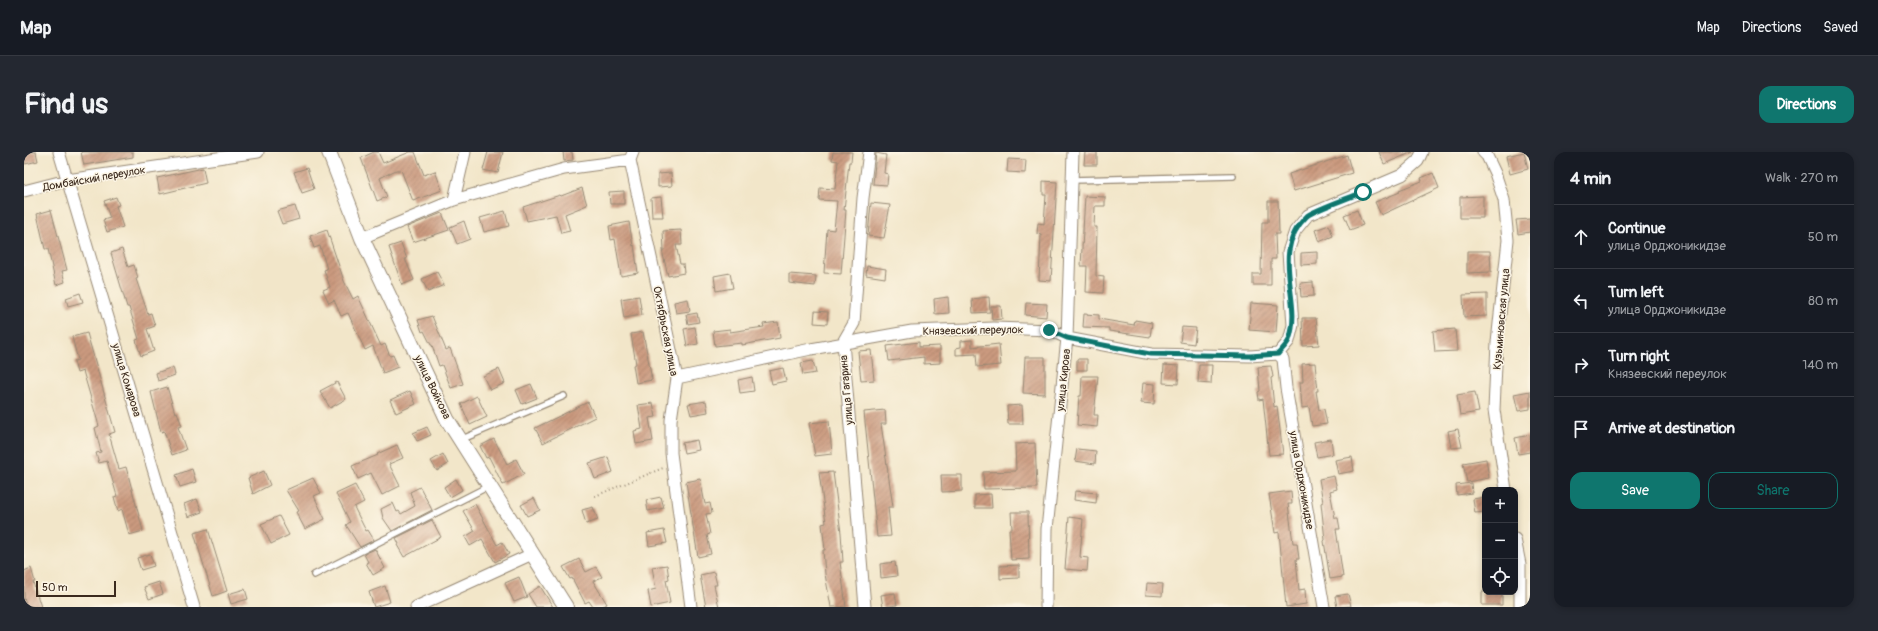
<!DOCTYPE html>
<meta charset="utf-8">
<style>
body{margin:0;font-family:Pangolin,sans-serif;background:#242831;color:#f1f3f6}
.controls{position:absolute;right:12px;bottom:12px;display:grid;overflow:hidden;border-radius:8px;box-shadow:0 2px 6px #0003}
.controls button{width:36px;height:36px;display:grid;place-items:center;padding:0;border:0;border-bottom:1px solid #363941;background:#171b24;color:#f1f3f6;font:20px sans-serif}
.scale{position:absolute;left:12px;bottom:10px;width:80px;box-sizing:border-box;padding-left:4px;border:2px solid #3b2a1e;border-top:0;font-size:11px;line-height:14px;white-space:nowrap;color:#3b2a1e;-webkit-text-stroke:3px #fcf5e5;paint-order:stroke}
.stop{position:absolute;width:12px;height:12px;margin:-9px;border:3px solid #0f766e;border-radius:50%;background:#fff}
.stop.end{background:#0f766e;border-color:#fff;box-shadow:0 1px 4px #0008}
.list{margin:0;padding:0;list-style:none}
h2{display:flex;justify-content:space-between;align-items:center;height:52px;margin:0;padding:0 16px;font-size:17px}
h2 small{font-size:13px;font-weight:400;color:#9ea1a6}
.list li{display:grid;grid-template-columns:26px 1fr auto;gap:12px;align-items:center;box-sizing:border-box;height:64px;padding:0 16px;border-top:1px solid #363941}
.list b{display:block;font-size:15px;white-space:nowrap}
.list p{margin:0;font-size:13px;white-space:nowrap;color:#9ea1a6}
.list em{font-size:13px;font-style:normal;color:#9ea1a6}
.actions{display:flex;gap:8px;padding:12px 16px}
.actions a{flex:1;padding:9px 0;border:1px solid #0f766e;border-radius:12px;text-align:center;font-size:14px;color:#0f766e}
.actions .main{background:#0f766e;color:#fff}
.icon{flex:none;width:22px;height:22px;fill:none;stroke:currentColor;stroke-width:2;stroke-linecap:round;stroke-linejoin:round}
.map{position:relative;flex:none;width:1506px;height:455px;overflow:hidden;border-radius:12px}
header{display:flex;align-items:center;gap:24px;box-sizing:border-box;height:56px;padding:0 20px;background:#171b24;border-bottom:1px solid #363941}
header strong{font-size:19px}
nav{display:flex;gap:22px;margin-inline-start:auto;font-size:14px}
.intro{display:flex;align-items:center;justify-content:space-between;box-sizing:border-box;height:96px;padding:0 24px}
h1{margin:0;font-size:28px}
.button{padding:10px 18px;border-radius:12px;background:#0f766e;color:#fff;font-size:14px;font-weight:700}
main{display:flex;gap:24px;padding:0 24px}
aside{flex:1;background:#171b24;border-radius:12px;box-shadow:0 2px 6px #0003}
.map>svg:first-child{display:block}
.building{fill:url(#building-hatch)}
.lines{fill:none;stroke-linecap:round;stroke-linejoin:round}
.service-casing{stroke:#968874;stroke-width:8}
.minor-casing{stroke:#968874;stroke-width:13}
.tertiary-casing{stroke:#968874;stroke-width:16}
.path{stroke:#968874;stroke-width:2;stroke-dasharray:1 3;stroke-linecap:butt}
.service{stroke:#fff;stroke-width:5.5}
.minor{stroke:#fff;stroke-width:11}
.tertiary{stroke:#fff;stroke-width:14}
.route{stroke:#0f766e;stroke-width:5}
.labels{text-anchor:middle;stroke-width:3;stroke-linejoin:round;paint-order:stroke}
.street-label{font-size:11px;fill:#3b2a1e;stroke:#fcf5e5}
</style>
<header>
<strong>Map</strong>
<nav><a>Map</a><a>Directions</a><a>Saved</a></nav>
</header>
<div class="intro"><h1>Find us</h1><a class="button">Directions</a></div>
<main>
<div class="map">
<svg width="1506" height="455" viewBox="0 0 1506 455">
<defs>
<pattern id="building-hatch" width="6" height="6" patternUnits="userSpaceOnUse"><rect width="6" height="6" fill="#cb9a7f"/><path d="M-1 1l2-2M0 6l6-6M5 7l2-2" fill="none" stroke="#a67e67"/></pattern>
</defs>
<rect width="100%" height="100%" fill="#fcf5e5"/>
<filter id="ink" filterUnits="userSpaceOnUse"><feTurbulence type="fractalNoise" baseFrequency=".025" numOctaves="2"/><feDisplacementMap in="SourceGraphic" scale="8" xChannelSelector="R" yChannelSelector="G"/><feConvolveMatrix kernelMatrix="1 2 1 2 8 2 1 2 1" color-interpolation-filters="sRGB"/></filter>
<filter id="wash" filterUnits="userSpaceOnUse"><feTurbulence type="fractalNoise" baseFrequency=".012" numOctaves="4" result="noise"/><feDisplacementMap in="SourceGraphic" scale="16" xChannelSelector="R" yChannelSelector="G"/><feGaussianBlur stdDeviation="0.9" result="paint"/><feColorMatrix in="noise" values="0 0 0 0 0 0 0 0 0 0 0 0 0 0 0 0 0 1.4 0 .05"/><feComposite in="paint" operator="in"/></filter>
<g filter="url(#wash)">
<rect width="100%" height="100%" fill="#f2e6c9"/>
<g id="blocks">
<path class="building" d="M0,0h12l2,9 -13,3z
M57,0h52v5l-49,8z
M350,0h4l5,11 27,-11h5l9,23 11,-4 7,19 -29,11 -12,-31h-5l-16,8 7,19 -10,4 -16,-43z
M464,0h15l-5,21 -15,-3z
M539,0h9l1,8 -9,1z
M809,0h19l-1,10h-2l-5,48h2l-5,64 -17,-1 3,-44 7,1 3,-29 -18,-1 1,-12 15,1 3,-28 -6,-1z
M1061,0h12v13h-13z
M1355,0h34l-29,12z
M1500,0l4,17 -18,5 -4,-18z
M852,1l10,2 -2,18 4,1 -1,11 -14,-1z
M1323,3l5,18 -58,18 -5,-17z
M984,7l18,1 -1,13 -18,-1z
M179,16l3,15 -46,11 -3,-16z
M283,16l7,21 -12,4 -8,-21z
M647,21l1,13 -14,1v-13z
M1409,21l6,15 -58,27 -6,-13 25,-10 -1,-2 23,-9 -1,-3z
M1019,29l14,1 -6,99 -12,-1 2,-45 -4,-1 1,-11 6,1 2,-29h-3z
M558,36l5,17 -22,9 5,17 -9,2 -5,-18 -29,6 -4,-14 37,-12 1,1z
M600,39v13h-14l-1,-12z
M1061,44l20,1v9h-10l-1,21h3l-1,49 8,1 -1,16 -17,-1 1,-26h-6z
M1459,44v22h-23v-21z
M92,45l3,8 -3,1 7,21 -16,5 -4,-12 7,-2 -6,-17z
M637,45l2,20h-11l-1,-19z
M1244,49h10l1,33h-4l1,25h-5v26h-18v-11h8l1,-52h6z
M847,51l19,2 -6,33 -16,-2z
M271,54l4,13 -17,5 -5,-13z
M27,58l16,60 -5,1 3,11 -9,3 -8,-36h-3l-8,-35z
M1333,58l6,15 -13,5 -6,-15z
M481,59l4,15 -25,6 -4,-14z
M418,61l7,17 -36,12 -6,-15z
M1506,67v13l-12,2 -2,-14z
M440,69l6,18 -13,5 -7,-17z
M605,70l4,24 1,-1 4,28 -17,3 -6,-37 -4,1 -2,-14z
M1305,73l4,11 -14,6 -4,-12z
M303,78l17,51 9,18 5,-3 23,50 4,-2 5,12 3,-1 5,12 -15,6 -10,-27 -8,4 -17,-37 -7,3 -7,-16 -5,3 -6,-13 7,-3 -6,-17 3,-1 -7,-23 -6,2 -4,-12z
M657,78l1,15h-6l4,19h3l1,9 -16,3 -6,-26h2l-1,-19z
M377,91l6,16h-2l9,21 -12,5 -13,-38z
M98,97l6,18 6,-2 4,13 -2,1 12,35 3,-1 4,13 -8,3 7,22 -13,5 -5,-16 3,-1 -10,-32h-2l-16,-54z
M1443,99h23l1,21 -24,1z
M1293,100v12l-16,1v-12z
M843,114l19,3 -1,9 -19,-3z
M413,120l7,13 -16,7 -6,-13z
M706,121l3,15 -17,3 -2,-15z
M765,122l27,2 -1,10 -26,-3z
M1289,130l1,14 -13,1 -1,-14z
M56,141l3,9 -15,4 -2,-8z
M1463,142v22l-23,1 -1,-22z
M615,144l3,19 -18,3 -3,-19z
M924,145l1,16 -14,1 -1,-15z
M965,145l1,15 -17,1 -1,-14z
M664,147l2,12 -14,2 -2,-11z
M1002,151l21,1 -1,13 -21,-2z
M1227,151l27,2 -2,27 -27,-2z
M967,154h10l1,13 -10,1z
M791,159l13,1 -1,12 -13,-1z
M673,161l2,9 -11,2 -2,-9z
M1060,162l15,1v4l35,6 1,-5 17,3 -2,14 -41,-6v-3l-26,-1z
M408,164l14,34 4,-2 13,36 -12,4 -9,-23 -3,1 -7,-21h-1l-7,-14 -2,1 -4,-12z
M1278,166h14l3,27 -16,1z
M754,170l2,16 -38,7v-2l-27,3 -2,-15 17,-2v3l34,-5 -1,-3z
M671,175l3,17 -11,2 -3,-17z
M1158,175l14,1 -2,16 -14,-2z
M1431,177l2,22 -22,1 -2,-21z
M619,180l9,48 -16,3 -3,-18 3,-1 -5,-30z
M63,181l28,99 -6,2 10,35 7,-2 17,64 -14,4 -7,-26 -4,2 -4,-14 3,-1 -10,-35 -8,2 -3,-10 5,-1 -6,-24 4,-2 -16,-55 -6,2 -3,-12 4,-1 -6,-23z
M948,188v7l27,-3 2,21 -24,2 -1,-13 -20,1v-7l5,-1v-6z
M895,190v5l21,-1v17l-16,1v-7l-35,4 -2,-15z
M847,198l3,30 -13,1 -3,-30z
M1001,205h20v37l-22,-1z
M1053,207h10v11h-10z
M789,209l3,12 -13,2 -2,-12z
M1291,211l3,28h-2l3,19 5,-1 3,15 -15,2 -3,-19 -7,1 -2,-26h3l-1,-18z
M1140,213l15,1 -1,18 -15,-1z
M1175,213h13l-1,19 -13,-1z
M1247,214l2,11 -2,1 3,29 3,-1 6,48 -14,1 -6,-56 -4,1 -1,-8 2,-1 -2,-24z
M149,215l2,8 -17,6 -2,-8z
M759,216l3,13 -14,3 -3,-13z
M475,217l6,14 -15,7 -7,-14z
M1058,224h16l-4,39h4l-1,12 -20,-2 2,-29h2z
M728,225l2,14 -14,2 -2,-13z
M313,230l9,17 -16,9 -10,-17z
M1119,231l12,1 -1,20 -13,-1z
M507,232l6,14 -15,6 -6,-14z
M143,235l8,26 2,-1 5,14 -4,1 8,23 -14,5 -8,-24 -3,1 -10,-40z
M386,239l6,13 -20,9 -6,-13z
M1506,239v18l-12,2 -4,-17z
M1451,240l4,20 -19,3 -3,-20z
M453,244l10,21 -17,8 -9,-21z
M682,249l2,11 -17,3 -3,-11z
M564,250l7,15 -52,26 -8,-15z
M629,251l3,14 -7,1 4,23 -17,3 -2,-13 8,-2 -4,-24z
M998,253l1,19h-15l-1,-18z
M861,258l1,14h-5l12,83h-5l3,29 -14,1 -13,-125z
M805,269l3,33 -17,2 -6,-33z
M403,275l4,8 -14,6 -4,-8z
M1434,277l4,18 -11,1 -3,-17z
M1506,283v17l-12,2 -3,-16z
M470,287l13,25 9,-5 8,15 -21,11 -14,-28 -3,1 -6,-12z
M1307,287l2,15 -16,3 -3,-15z
M673,288l2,10 -15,3 -2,-10z
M1011,291l2,45 -53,1 -1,-17 33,-1 -1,-27z
M373,293l6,13 -14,6 11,22 -18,9 -11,-22 -13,6 -6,-13 26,-11 -1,-1z
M1053,297l19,2 -1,13 -20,-3z
M419,302l5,10 -11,7 -6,-10z
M584,305l5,15 -18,7 -6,-16z
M1328,305l2,14 -16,3 -3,-14z
M1462,307l3,19 -22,4 -4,-19z
M168,317l4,13 -16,5 -4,-12z
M240,319l6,14 -17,9 -5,-16z
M809,320l8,61 2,29h-3l6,45h-15l-6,-33 -2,-24h2l-3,-26 4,-1 -7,-50z
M917,323h21v16l-20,1z
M1310,324l3,13 -7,2 5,27h3l2,11h-4l7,48 -13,2 -6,-38 1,-1 -4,-37 2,-1 -4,-23z
M289,326l8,15 -7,3 11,23 -20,10 -9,-17 3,-1 -13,-21z
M432,327l6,11 -12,7 -6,-10z
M676,327l5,25 5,-1 2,10 -6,1 4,20 -3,1 4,19 -13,3 -12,-75z
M1447,331l1,10 -15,2 -1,-10z
M331,333l9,17 -10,5 12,24 2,-1 6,10 -14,7 -14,-22 4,-3 -14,-28z
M396,335l12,23 -40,21 -9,-13 -2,-9 12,-6 4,9 2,-1 2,3 14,-8 -5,-14z
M1051,339l22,2 -1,10 -22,-3z
M1267,339l1,13h-4l5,39h4l2,16h-3l3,31 6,-1 1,15 -20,3 -7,-75 -4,1 -6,-39z
M967,342l1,14h-17v-13z
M637,345l3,11 -16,3 -2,-11z
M1461,345v15l-10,1 -2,-14z
M510,346l6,12 -13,6 -6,-11z
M173,347l5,13 -14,5 -4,-13z
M451,352l22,41 5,-3 7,12 -14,8 -13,-23 -12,7 -5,-9 10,-6 -12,-20z
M569,355l5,13 -12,4 -4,-14z
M987,360h17l1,47 -18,1 -2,-31h3z
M255,364l10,19 -18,9 -10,-20z
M1045,365l14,2 -3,38 8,1 -1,13 -22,-2z
M408,368l9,17 -37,20 -7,-12 2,-1 -3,-6z
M184,377l19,62 -14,5 -19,-63z
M640,378l3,13 -18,3 -2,-13z
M351,397l10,19 -12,7 -7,-12 2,-1 -4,-8z
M126,402l4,12 -13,4 -4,-12z
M555,407l7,13 10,-5 6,10 -9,4 14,23 -5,3h-9l-4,-6 -4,2 -13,-25 -2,1 -7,-12z
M871,410l2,14 -16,2 -1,-14z
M643,413l2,14 -3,1 4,23 -19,4 -3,-16 8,-2 -4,-22z
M995,413v13l-19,1v-13z
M7,416l4,14h-2l8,25h-14l-3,-9v-27z
M690,420l3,13h-3l5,22h-13l-6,-32z
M495,425l8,20 -13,5 -9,-19z
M135,430l4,12 -14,5 -5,-12z
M1123,431l16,1 -1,12 -16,-1z
M361,434l5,16 -16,5 -5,-15z
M516,434l13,21h-17l-8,-13z
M221,437l3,10 -17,5 -3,-10z
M1458,440h20v13h-20z
M871,441l2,12 -14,2 -2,-12z
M1324,442l3,12 -14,1 -2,-11z"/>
</g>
</g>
<g filter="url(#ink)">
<use href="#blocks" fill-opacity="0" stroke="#968874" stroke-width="1"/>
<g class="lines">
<defs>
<path id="service" d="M1048,28l161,-4
M436,288l104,-44
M290,423l175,-89"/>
<path id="minor" d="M35,0l135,455
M609,0l-3,8 47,218 -6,42v33l20,154
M1459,0l4,4 8,17 9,27 4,40 -11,102 -3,68 12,80
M0,39l43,-11 191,-28
M430,48l11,-48
M338,86l92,-38 110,-31 66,-9
M1254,202l5,5 3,29 38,219
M653,226l134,-29 101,-18 82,-3 55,2 18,8 84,16 99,2 28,-2 11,-13 4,-16 -5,-73 7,-21 13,-16 94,-40 16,-14 4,-9
M1491,387l5,25v43
M392,455l116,-53
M841,455l-22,-265 11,-19 9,-125 6,-46
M1022,455l1,-78 20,-191 6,-186"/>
<path id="tertiary" d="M305,0l33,86 85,181 119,188"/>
</defs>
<use href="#service" class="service-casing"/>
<use href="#minor" class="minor-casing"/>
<use href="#tertiary" class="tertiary-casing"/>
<path class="path" d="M571,344l68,-28"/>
<use href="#service" class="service"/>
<use href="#minor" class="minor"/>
<use href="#tertiary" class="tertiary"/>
</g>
</g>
<g class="lines" filter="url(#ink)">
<path class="route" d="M1025,178l18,8 83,16 100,2 28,-2c3,-4 9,-9 11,-14 15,-40 -21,-87 18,-124 7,-6 45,-19 56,-24"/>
</g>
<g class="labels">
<g class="street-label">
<text transform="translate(70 26) rotate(-10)" y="4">Домбайский переулок</text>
<text transform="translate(1477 167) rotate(-85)" y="4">Кузьминовская улица</text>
<text transform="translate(949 178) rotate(-1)" y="4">Князевский переулок</text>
<text transform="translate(642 179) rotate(79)" y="4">Октябрьская улица</text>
<text transform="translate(103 228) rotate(73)" y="4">улица Комарова</text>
<text transform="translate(1039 228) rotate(-84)" y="4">улица Кирова</text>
<text transform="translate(409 235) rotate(64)" y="4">улица Войкова</text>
<text transform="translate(822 238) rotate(-95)" y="4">улица Гагарина</text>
<text transform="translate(1278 328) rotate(80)" y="4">улица Орджоникидзе</text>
</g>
</g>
</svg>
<div class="controls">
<button>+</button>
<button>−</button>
<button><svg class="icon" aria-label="locate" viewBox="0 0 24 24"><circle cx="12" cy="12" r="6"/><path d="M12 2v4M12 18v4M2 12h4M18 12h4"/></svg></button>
</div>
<div class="scale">50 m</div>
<div class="stop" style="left:1339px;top:40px"></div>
<div class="stop end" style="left:1025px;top:178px"></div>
</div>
<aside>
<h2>4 min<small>Walk · 270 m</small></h2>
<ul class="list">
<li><svg class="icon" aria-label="ahead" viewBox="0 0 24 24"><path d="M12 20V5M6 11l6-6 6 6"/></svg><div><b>Continue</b><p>улица Орджоникидзе</p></div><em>50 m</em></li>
<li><svg class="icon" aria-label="left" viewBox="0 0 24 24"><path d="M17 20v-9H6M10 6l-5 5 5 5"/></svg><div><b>Turn left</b><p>улица Орджоникидзе</p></div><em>80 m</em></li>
<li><svg class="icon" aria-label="right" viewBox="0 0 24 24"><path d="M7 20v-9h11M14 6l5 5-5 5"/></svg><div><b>Turn right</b><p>Князевский переулок</p></div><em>140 m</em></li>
<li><svg class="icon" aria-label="arrive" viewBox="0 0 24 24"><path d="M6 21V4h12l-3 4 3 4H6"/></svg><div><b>Arrive at destination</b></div></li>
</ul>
<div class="actions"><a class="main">Save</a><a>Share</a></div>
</aside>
</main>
